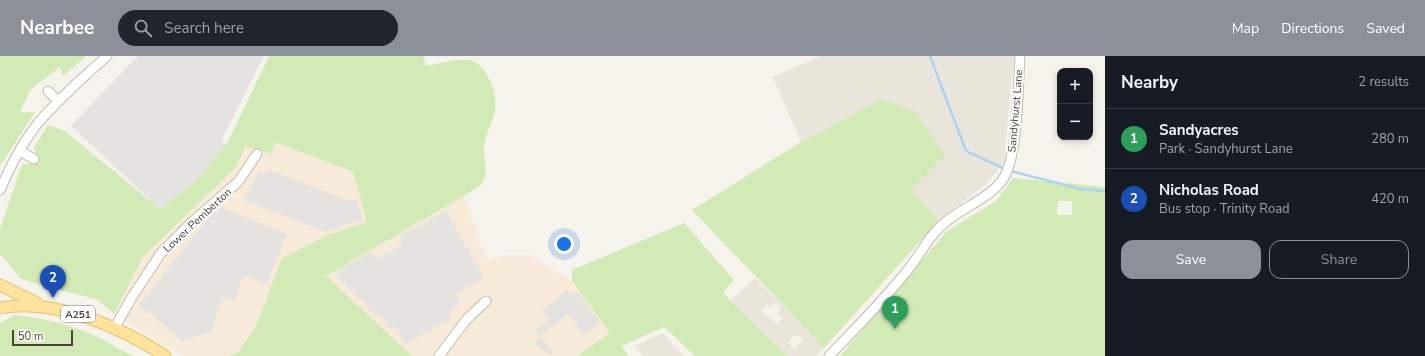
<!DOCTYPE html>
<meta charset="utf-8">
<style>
body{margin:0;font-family:"Nunito Sans",sans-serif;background:#20242c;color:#f1f3f6}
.controls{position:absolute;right:12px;top:12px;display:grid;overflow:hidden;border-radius:8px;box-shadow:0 2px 6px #0003}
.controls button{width:36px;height:36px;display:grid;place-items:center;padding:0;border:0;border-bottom:1px solid #363941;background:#171b24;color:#f1f3f6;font:20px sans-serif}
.scale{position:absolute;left:12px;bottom:10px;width:61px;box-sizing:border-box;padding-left:4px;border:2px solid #4b4439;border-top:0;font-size:11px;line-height:14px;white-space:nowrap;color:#4b4439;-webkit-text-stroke:3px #fff;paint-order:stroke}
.you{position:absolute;left:564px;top:188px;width:14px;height:14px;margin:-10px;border:3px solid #fff;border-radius:50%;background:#1a73e8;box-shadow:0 0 0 6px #1a73e833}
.badge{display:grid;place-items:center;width:26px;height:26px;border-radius:50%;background:#8c9099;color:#fff;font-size:13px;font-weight:700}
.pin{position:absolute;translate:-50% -33px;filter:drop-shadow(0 1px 2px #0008)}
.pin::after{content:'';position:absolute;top:21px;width:14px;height:12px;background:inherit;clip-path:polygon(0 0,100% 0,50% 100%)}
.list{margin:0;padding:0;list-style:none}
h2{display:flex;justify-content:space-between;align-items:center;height:52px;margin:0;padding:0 16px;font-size:17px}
h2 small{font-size:13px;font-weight:400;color:#9ea1a6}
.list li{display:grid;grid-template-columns:26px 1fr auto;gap:12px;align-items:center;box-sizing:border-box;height:60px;padding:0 16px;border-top:1px solid #363941}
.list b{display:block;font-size:15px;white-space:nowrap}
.list p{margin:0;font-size:13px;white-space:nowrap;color:#9ea1a6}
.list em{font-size:13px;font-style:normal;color:#9ea1a6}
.actions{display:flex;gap:8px;padding:12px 16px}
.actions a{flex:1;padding:9px 0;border:1px solid #8c9099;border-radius:12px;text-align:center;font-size:14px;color:#8c9099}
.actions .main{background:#8c9099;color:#fff}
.icon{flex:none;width:22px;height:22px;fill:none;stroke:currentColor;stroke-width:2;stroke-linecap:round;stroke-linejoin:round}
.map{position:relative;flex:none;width:1105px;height:300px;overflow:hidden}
header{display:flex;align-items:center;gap:24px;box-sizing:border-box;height:56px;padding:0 20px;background:#8c9099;color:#fff}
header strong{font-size:19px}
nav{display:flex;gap:22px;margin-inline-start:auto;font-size:14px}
.search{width:280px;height:36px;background:#20242c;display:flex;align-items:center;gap:10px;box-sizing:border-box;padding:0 14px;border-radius:22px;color:#9ea1a6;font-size:15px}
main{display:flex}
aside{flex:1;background:#171b24}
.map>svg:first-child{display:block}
.residential{fill:#eae5da;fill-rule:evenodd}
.commercial{fill:#f7ead8}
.green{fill:#d2eab5;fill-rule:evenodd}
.parking{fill:#e5e3e0}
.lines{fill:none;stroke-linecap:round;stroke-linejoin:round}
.stream{stroke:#a9d4f2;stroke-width:2.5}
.minor-casing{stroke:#c2bbae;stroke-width:11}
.major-casing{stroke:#e6c16a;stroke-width:13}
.minor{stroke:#fff;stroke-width:9}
.major{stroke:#ffe39c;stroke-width:11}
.labels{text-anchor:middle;stroke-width:4;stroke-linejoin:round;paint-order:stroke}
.shield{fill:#fff;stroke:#817c74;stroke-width:1}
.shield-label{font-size:10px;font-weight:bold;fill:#4b4439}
.street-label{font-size:11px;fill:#4b4439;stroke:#fff}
</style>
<header>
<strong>Nearbee</strong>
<div class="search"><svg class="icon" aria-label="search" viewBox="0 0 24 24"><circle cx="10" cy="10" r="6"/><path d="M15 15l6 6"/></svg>Search here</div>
<nav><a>Map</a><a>Directions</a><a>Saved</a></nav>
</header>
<main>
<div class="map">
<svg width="1105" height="300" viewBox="0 0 1105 300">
<rect width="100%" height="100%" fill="#f6f3ec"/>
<path class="residential" d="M821,0h193l-10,107 -18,21 -48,37 -26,-32 -31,-90 -80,43 -28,-65z
M755,222l69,70 -8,8h-29l-56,-56zM775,247l6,6 -4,4 5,5 -5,6 -15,-13 5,-7 3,3zM794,279l2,2 2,-2 5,4 -8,10 -7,-6z
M663,277l21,23h-41l-9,-10z"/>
<path class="commercial" d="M275,86l78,30 14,51 -41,13 -44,22 -25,66 -19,28 -9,4h-47l-68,-42 29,-57 93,-90 10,-21z
M464,140l23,65 19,-6h23l25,15 18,11 38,52 -33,23h-165l-87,-79z"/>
<path class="green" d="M0,0h86l-23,20 -3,-9 -30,23 -10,22h15l-35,54z
M269,0h154l3,10c14,-2 32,-9 46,-5 16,5 26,34 23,50 -2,10 -7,19 -10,29 -4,13 5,32 -3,43 -4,5 -13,9 -18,13l-138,80 86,80h-183l9,-4 19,-28 25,-66 44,-22 41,-14 -14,-50 -78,-30 -4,12 -25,-8 -10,21 -93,90 -29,57 -16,-14 -77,-21 -19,-23 -2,-1v-26l22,-65 17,-1 -5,-15 14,-23 17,6 95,78 36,-28 32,-39z
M881,43l34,12 30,44 -33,34 26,32 -114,127 -132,-138 109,-68z
M1013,122l92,9v169h-265l107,-125 49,-30zM1058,145h14v14h-15z
M684,167l50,57 -11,13 64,63h-92l-31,-29 -43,19 8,10h-52l33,-23 -38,-52v-11z
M15,259c32,3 65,12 93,27 8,5 16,10 25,14h-133v-33z"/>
<path class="parking" d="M138,0h126l-42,83 3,7 -29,35 -36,28 -89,-83z
M267,113l78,30 12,2 6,18 -37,13 -82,-32 14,-28 6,2z
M218,150l69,28 -20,50 -23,-9 -10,26 -10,-4 -14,35 -27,9 -44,-36z
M446,155l38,67 -28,16 5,10 -12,8 3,6 -47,26 -10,-18 -6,3 -8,-16 -6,2 -2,-4 -3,1 -6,-12 -3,1 -3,-5 -2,1 -7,-11 -2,1 -3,-5 -3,2 -6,-12 36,-20 5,7 23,-12 -1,-3 5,-3 -3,-5z
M568,234l4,5 5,-4 23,31 -16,13 -16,-21 -29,22 15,16 -4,3 -15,-12 4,-7 -4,-5 14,-11 -7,-10z"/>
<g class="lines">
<path class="stream" d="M930,0l36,95 39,18
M1010,115l71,18 24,2"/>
<defs>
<path id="minor" d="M48,35l10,10
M20,95l14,8
M0,134c10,-23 22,-47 38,-67 21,-24 45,-46 69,-67
M114,273l18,-32 29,-44 31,-31 46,-40 19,-28
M439,300l28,-37 19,-18
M829,300c27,-28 54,-55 78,-85 14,-17 22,-37 40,-50 18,-15 48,-25 59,-47 12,-27 12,-87 14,-118"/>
<path id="major" d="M0,229l37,18
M0,252c53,-11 121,19 165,48"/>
</defs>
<use href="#minor" class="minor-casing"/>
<use href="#major" class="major-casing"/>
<use href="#minor" class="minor"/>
<use href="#major" class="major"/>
</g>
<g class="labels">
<rect class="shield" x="61" y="250" width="34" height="16" rx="3"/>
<g class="shield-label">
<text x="78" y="262">A251</text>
</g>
<g class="street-label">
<text transform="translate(1015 55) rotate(-85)" y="4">Sandyhurst Lane</text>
<text transform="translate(197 164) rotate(-43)" y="4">Lower Pemberton</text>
</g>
</g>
</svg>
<div class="controls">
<button>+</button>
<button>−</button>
</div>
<div class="scale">50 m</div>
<div class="you"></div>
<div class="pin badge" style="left:895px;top:273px;background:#2e9e5b">1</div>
<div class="pin badge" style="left:53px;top:242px;background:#1a4fb4">2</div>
</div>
<aside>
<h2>Nearby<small>2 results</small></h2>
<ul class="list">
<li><span class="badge" style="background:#2e9e5b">1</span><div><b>Sandyacres</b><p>Park · Sandyhurst Lane</p></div><em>280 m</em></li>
<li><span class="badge" style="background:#1a4fb4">2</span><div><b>Nicholas Road</b><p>Bus stop · Trinity Road</p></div><em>420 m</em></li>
</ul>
<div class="actions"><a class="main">Save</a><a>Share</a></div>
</aside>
</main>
